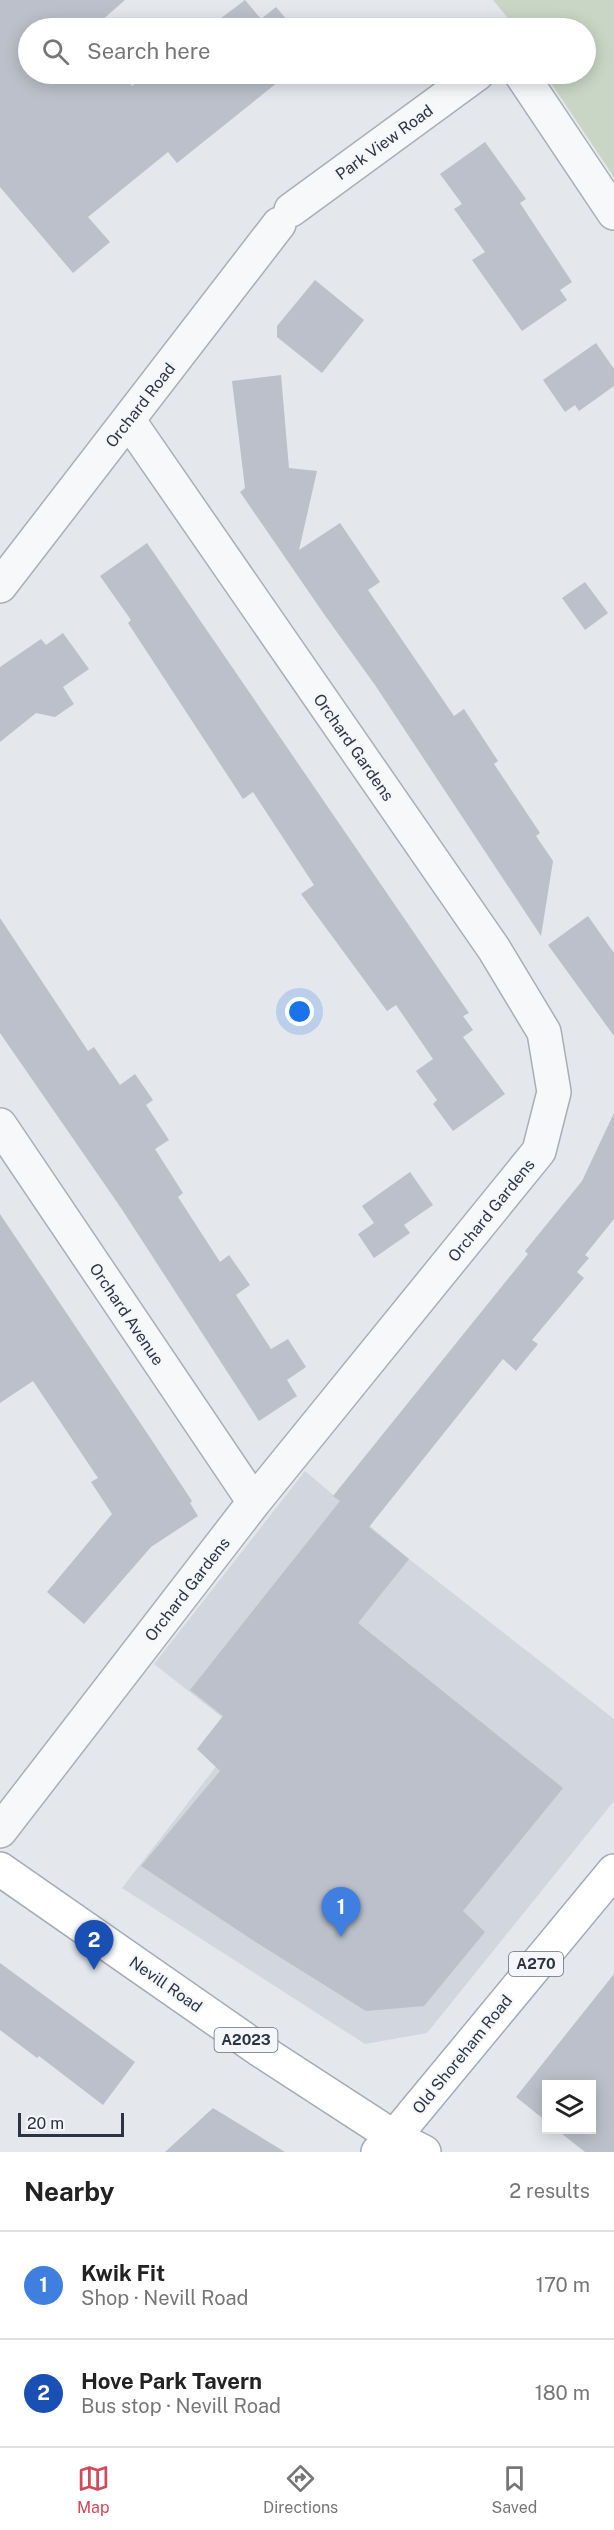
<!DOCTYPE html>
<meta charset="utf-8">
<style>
body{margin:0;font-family:"Public Sans",sans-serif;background:#f6f6f6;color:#222}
.controls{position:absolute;right:18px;bottom:18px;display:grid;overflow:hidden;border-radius:0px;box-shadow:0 3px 15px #0003}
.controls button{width:54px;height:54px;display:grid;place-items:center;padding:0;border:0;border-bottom:2px solid #e0e0e0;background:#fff;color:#222;font:30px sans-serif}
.scale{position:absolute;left:18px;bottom:15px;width:106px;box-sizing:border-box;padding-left:6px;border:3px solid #2b3445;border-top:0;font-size:16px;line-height:21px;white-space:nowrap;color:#2b3445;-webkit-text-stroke:4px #f4f6f9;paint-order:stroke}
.you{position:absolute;left:300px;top:1012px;width:21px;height:21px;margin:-15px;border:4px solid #fff;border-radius:50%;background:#1a73e8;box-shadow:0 0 0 9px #1a73e833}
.badge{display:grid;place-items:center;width:39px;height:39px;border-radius:50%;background:#d1495b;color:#fff;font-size:20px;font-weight:700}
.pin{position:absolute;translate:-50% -50px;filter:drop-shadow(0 2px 3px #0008)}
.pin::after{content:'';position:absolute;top:32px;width:21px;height:18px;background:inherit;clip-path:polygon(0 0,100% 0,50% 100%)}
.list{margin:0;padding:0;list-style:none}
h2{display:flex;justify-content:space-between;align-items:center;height:78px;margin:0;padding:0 24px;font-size:26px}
h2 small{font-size:20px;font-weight:400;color:#767676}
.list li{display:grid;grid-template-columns:39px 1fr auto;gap:18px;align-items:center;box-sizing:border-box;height:108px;padding:0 24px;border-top:2px solid #e0e0e0}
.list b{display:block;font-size:22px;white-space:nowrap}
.list p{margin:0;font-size:20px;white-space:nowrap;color:#767676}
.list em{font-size:20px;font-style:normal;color:#767676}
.icon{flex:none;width:33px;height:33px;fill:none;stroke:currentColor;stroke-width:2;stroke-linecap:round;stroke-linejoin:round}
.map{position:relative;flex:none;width:614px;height:2152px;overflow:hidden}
.search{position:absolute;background:#fff;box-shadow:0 3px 15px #0003;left:18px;right:18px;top:18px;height:66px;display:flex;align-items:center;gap:15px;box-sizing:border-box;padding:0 21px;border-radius:33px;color:#767676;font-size:22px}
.sheet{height:294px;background:#fff}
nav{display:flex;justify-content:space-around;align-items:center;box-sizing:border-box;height:84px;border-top:2px solid #e0e0e0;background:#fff;font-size:16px;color:#767676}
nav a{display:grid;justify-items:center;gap:3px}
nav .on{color:#d1495b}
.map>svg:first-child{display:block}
.built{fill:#d2d6de}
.green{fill:#c9d6c5}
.building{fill:#bbc0ca}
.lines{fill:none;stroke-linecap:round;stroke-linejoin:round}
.street-casing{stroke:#a9aeb7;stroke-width:36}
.primary-casing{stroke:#a3abb8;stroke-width:36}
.street{stroke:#f7f8fa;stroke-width:33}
.primary{stroke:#fff;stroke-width:33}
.labels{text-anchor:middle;stroke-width:4.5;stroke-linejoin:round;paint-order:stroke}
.shield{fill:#f4f6f9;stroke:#676e7b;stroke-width:1.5}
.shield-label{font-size:15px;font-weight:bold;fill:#2b3445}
.street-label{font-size:16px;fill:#2b3445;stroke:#f4f6f9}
</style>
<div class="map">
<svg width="614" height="2152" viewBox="0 0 614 2152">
<rect width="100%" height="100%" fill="#e4e7ec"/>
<path class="built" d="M305,1471l104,88 205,160v82l-187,232 -62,11 -243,-156 120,-155 -88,-69z"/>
<path class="green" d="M493,0h121v177l-69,-103h41v-46h-70z"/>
<path class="building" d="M0,0h125l-32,28h-65v46h94l10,12 17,-12h139l-111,89 -9,-11 -80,65 22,25 -37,31 -73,-86z
M245,0l16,19 15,-12 18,21h-86z
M485,142l41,57 -6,4 52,79 -12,8 7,10 -45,31 -50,-71 13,-8 -31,-43 8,-5 -22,-30z
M315,280l49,40 -42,53 -45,-36v-11z
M596,343l18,26v17l-35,25 -4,-6 -10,7 -22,-32z
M281,375l8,93 28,3 -18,79 41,-27 40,59 -12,8 86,126 10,-7 34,52 -4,3 46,69 -4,3 17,25 -12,75 -166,-251 -49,-68 -86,-125 5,-4 -13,-107z
M147,543l322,470 -6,3 10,14 -10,7 42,57 -52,37 -20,-27 4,-4 -21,-29 17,-12 -37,-54 -9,6 -86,-117 13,-9 -61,-93 -10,7 -115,-176 3,-3 -31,-44z
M585,582l23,31 -23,17 -23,-32z
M63,633l26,36 -26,18 11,17 -19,13 -19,-4 -36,29v-75l41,-28 5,6z
M588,916l26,37v83l-66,-91z
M0,918l88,133 6,-4 26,38 15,-11 18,26 -7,5 23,35 -14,9 28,44 -5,4 42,65 9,-7 21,30 -14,10 35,54 17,-10 18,28 -19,13 10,16 -38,25 -138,-213 -121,-175z
M614,1113v106l-29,36 4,3 -12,14 7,6 -52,62 6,4 -22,27 -13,-12 -134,168 40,32 -51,64 205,165 -100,123 22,21 -61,74 -58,5 -115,-72 -110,-73 79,-95 -23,-22 26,-33 -33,-26 150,-189 -7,-5 195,-242 -3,-3 57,-70z
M410,1172l23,33 -29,20 6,8 -36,25 -16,-24 16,-11 -12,-17z
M0,1214l149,222 43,65 -2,2 8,13 -47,31 -67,77 -37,-32 65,-78 -21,-32 7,-4 -65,-97 -33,22z
M0,1963l135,99 -32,43 -64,-49 -2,2 -37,-28z
M614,1974v178h-29l-28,-22h34v-45h-45v36l-30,-24z
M213,2108l72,44h-120z"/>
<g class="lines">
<defs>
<path id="street" d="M521,74l93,139
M291,210l186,-136
M0,586l279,-362
M0,1125l254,377
M0,1831l254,-329 285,-351 15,-59 -10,-60 -50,-83 -365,-528"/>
<path id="primary" d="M0,1869l260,181 134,87 30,15
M378,2152l16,-15 220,-266"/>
</defs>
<use href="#street" class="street-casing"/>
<use href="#primary" class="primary-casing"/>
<use href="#street" class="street"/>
<use href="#primary" class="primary"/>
</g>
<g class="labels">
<g class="shield">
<rect x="509" y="1952" width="54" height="24" rx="4.5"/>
<rect x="214.5" y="2028" width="63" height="24" rx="4.5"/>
</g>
<g class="shield-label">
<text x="536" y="1969">A270</text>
<text x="246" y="2045">A2023</text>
</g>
<g class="street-label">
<text transform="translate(384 142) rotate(-36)" y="6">Park View Road</text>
<text transform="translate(140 405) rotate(-52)" y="6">Orchard Road</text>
<text transform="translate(354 747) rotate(55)" y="6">Orchard Gardens</text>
<text transform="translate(491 1210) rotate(-51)" y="6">Orchard Gardens</text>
<text transform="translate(127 1314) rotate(56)" y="6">Orchard Avenue</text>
<text transform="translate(187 1589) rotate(-52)" y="6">Orchard Gardens</text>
<text transform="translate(166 1984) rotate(35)" y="6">Nevill Road</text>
<text transform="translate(462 2054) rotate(-51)" y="6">Old Shoreham Road</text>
</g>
</g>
</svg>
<div class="controls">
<button><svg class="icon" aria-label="layers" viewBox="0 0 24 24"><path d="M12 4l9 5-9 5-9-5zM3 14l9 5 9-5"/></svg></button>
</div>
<div class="scale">20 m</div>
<div class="you"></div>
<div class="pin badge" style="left:341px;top:1937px;background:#3f7fe0">1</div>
<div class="pin badge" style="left:94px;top:1970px;background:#1a4fb4">2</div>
<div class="search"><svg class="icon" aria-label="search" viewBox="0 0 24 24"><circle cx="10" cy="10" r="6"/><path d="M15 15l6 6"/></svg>Search here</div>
</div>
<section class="sheet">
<h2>Nearby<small>2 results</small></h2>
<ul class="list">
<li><span class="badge" style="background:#3f7fe0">1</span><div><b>Kwik Fit</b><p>Shop · Nevill Road</p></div><em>170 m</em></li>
<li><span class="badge" style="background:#1a4fb4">2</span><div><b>Hove Park Tavern</b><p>Bus stop · Nevill Road</p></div><em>180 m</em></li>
</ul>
</section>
<nav>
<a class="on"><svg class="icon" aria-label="map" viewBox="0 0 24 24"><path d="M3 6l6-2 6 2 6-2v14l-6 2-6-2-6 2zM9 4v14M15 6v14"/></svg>Map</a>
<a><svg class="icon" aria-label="directions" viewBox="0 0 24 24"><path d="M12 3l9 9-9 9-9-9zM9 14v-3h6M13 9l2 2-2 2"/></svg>Directions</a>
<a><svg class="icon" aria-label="saved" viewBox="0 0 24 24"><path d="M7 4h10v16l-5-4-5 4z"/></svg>Saved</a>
</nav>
